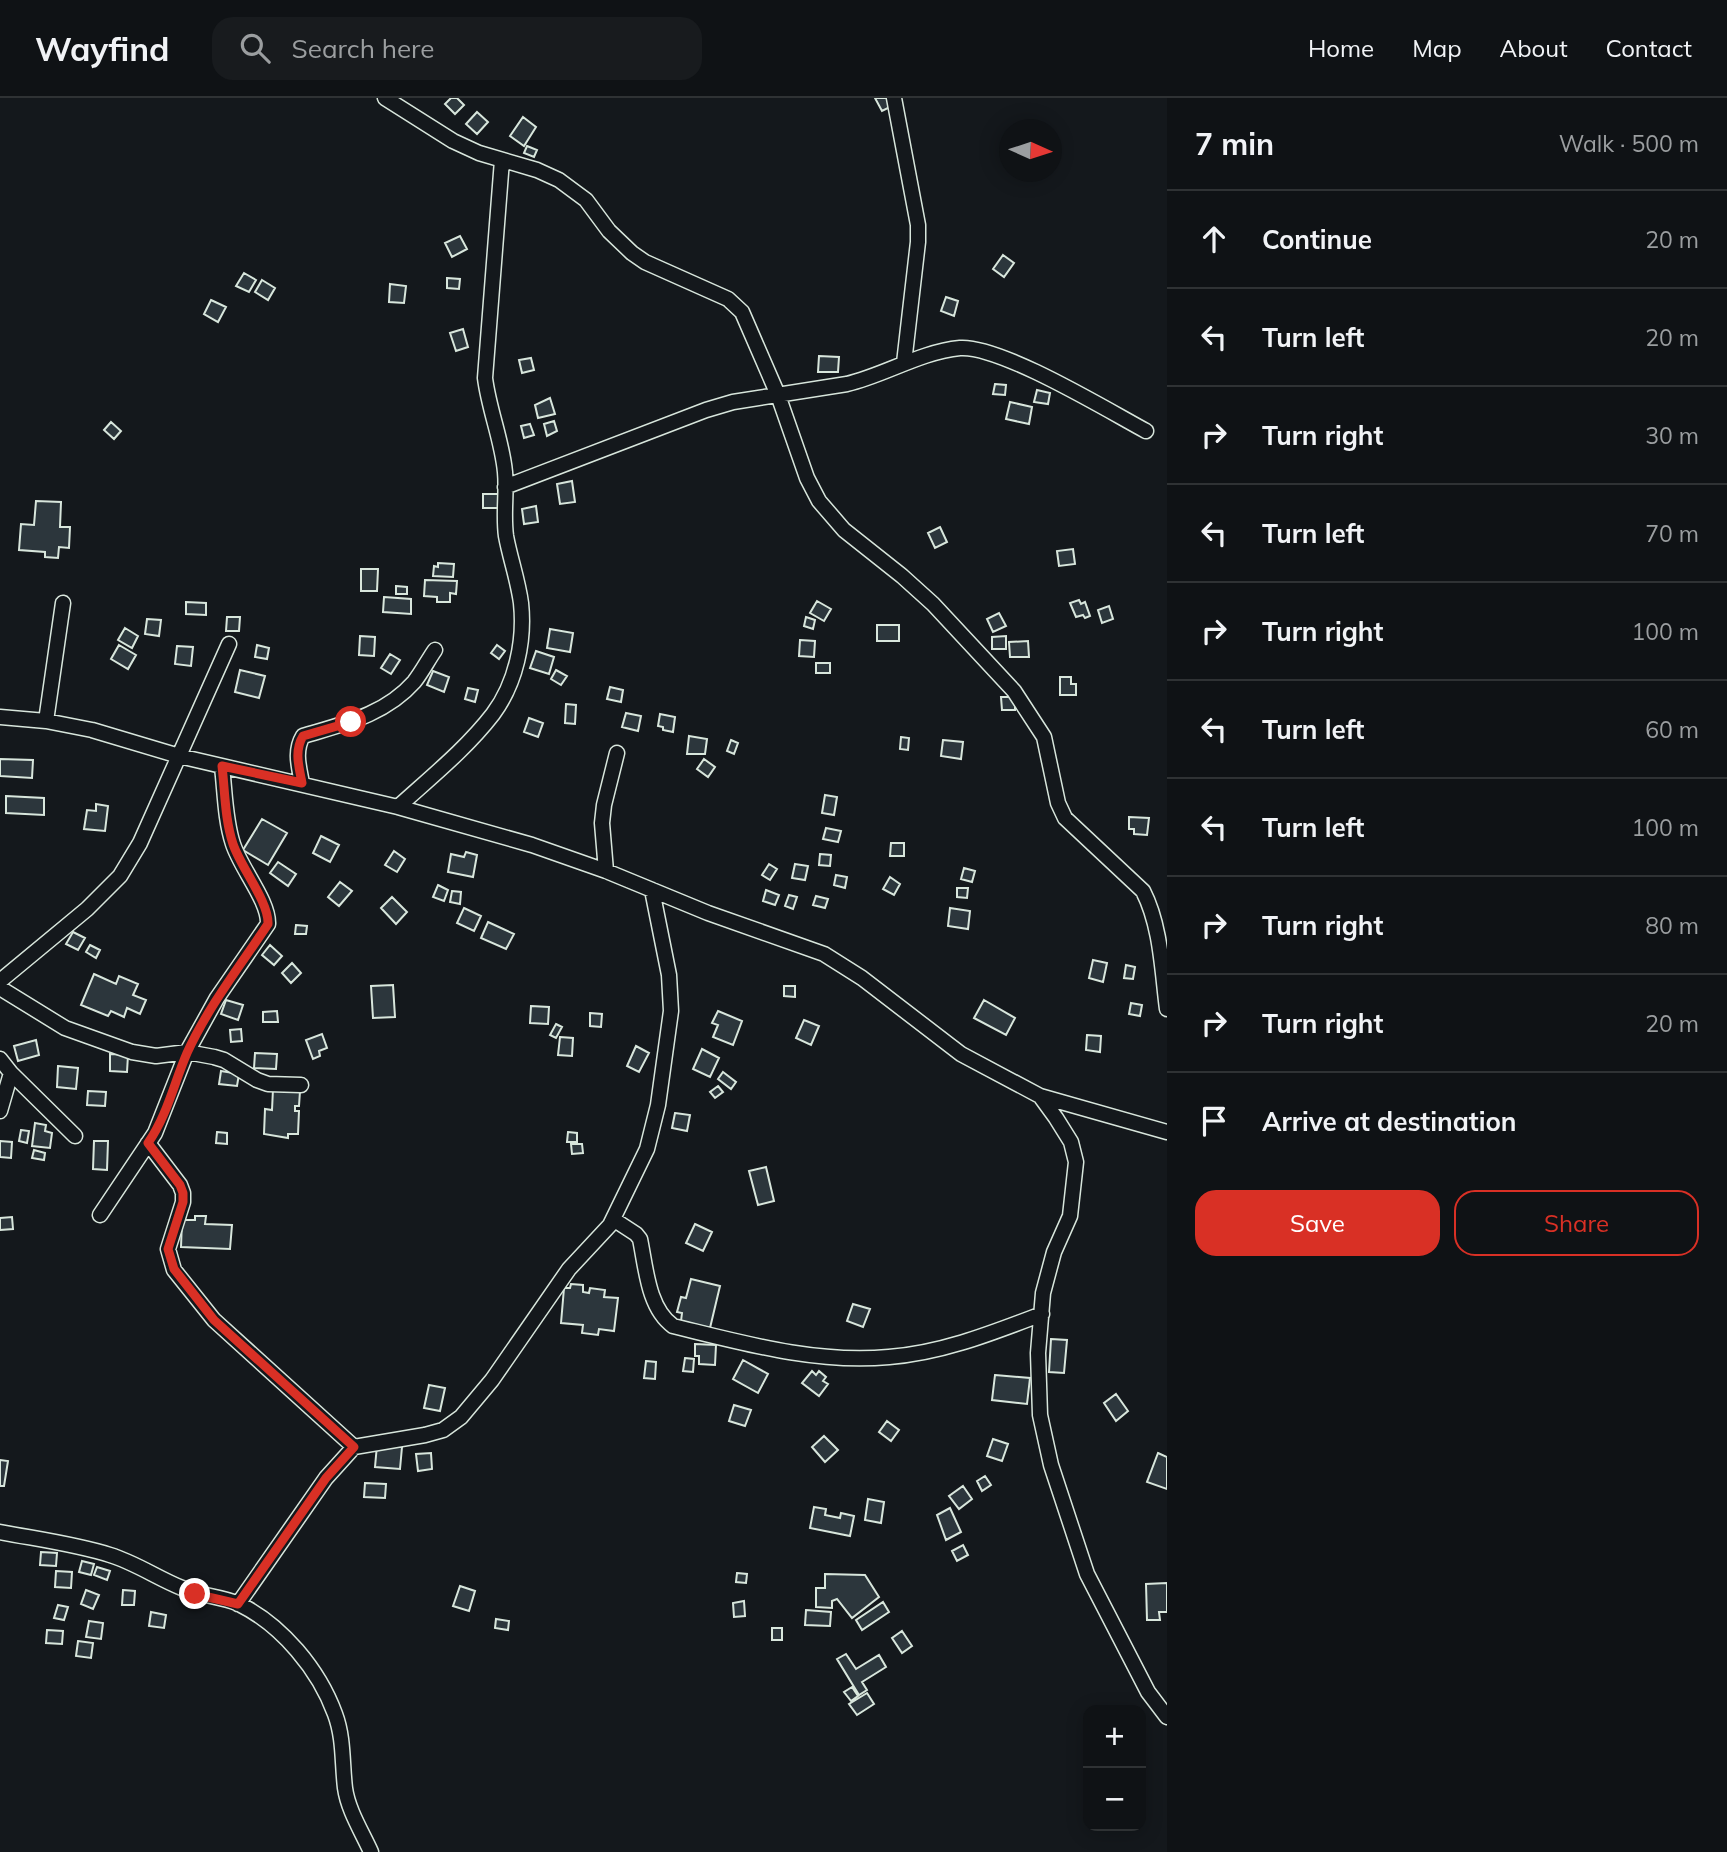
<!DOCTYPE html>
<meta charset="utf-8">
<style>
body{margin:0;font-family:Mulish,sans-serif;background:#181b1e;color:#f1f3f6}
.controls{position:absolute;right:21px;bottom:21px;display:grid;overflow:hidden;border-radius:14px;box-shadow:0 4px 18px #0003}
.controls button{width:63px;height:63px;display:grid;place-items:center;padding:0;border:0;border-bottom:2px solid #2f3234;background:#0f1215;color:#f1f3f6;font:35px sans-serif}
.compass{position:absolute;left:999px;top:21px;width:63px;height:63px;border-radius:50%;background:#0f1215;box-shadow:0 4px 18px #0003;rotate:93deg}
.stop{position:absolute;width:21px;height:21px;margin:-16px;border:5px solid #d93025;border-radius:50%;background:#fff}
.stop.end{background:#d93025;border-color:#fff;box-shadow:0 2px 7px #0008}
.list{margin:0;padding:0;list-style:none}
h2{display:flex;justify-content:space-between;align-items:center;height:91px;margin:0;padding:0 28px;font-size:30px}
h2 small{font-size:23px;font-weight:400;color:#9b9ea0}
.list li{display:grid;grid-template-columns:46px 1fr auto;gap:21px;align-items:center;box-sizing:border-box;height:98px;padding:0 28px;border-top:2px solid #2f3234}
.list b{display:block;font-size:26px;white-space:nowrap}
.list em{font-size:23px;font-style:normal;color:#9b9ea0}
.actions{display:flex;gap:14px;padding:21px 28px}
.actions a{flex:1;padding:16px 0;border:2px solid #d93025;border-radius:21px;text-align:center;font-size:24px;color:#d93025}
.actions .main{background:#d93025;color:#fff}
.icon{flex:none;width:38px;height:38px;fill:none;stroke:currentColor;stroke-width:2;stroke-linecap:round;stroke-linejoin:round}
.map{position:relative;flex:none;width:1167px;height:1754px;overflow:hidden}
header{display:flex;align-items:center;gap:42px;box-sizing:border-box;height:98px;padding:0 35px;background:#0f1215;border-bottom:2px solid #2f3234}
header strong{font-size:33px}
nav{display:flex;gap:38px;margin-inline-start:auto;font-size:24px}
.search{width:490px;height:63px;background:#181b1e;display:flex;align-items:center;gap:18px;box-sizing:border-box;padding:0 24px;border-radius:21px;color:#9b9ea0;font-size:26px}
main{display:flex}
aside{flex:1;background:#0f1215}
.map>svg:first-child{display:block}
.building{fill:#2c363c;stroke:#d8e6dc;stroke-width:2}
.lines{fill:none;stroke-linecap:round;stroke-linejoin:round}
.street-casing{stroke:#d8e6dc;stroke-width:17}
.street{stroke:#14181c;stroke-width:14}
.route{stroke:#d93025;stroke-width:9}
</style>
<header>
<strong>Wayfind</strong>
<div class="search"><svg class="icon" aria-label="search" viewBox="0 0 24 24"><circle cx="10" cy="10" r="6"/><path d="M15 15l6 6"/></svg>Search here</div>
<nav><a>Home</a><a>Map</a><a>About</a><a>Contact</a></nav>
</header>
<main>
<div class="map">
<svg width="1167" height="1754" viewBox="0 0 1167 1754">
<rect width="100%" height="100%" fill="#14181c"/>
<path class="building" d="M451,0h6l7,7 -9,9 -10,-10z
M875,0h13l4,8 -10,5z
M477,14l11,10 -11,12 -11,-10z
M523,19l13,10 -12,19 -14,-10z
M527,48l10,4 -3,7 -10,-4z
M460,138l7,13 -15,8 -7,-14z
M1003,157l11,8 -10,14 -11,-8z
M244,175l12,7 -7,12 -13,-6z
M447,180l13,1 -1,10 -12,-1z
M262,182l13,8 -7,12 -13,-8z
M390,186l16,2 -2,17 -15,-1z
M946,199l12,4 -4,15 -13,-5z
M211,202l15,7 -8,15 -14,-8z
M463,231l5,18 -12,4 -6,-18z
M819,258l20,1 -1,15h-20z
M531,260l3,12 -12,3 -3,-13z
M995,286l11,1 -1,10 -12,-1z
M1037,292l13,3 -2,11 -14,-2z
M550,300l5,16 -17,4 -3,-13z
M1010,304l22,5 -3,17 -23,-5z
M554,323l3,10 -10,5 -3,-12z
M111,324l10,9 -7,8 -10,-9z
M530,326l4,11 -10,3 -3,-12z
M572,383l3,21 -15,2 -3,-20z
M483,396h16l-1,14h-15z
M36,403l25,1 -1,25h10l-1,21 -10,-1 -1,11 -13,-1v-5l-26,-2 2,-26 13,1z
M536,408l2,16 -14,2 -2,-15z
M940,429l7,15 -12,6 -7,-15z
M1073,451l2,15 -16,2 -2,-15z
M438,465l16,1 -1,13 -20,-1 1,-10 4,1z
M361,471h17l-1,22h-16z
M425,482l32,1 -1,13 -6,-1v9h-13v-5l-13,-1z
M396,488l11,1v7h-11z
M384,499l27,2v15l-28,-2z
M1079,502l2,4 4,-2 5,14 -5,2 -2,-3 -7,2 -6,-14z
M817,503l14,8 -7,12 -14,-8z
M186,504l20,1v12l-20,-1z
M1109,508l4,13 -11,4 -4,-13z
M999,515l7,13 -13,6 -6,-13z
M227,519h13l-1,14h-13z
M806,519l9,3 -2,9 -9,-3z
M147,521l14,1 -2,16 -14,-2z
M877,527h22v16h-22z
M125,530l13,8 -6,12 -14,-8z
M550,531l23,4 -3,19 -23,-4z
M360,538l15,1 -1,19 -15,-1z
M1006,538v13h-14v-12z
M800,542l15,1 -1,16 -15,-1z
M1028,543l1,16h-19l-1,-15z
M119,547l17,10 -8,14 -17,-10z
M257,547l12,3 -2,11 -12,-2z
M497,547l8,6 -6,8 -8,-6z
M177,548l16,1 -2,19 -16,-2z
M536,553l18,6 -5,17 -19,-6z
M390,556l10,6 -9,14 -10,-6z
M816,565h14v10h-14z
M240,572l25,6 -6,22 -24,-6z
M556,572l11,6 -6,9 -10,-6z
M433,573l16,6 -5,15 -17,-7z
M1060,579h11v7h5v11h-16z
M610,589l13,3 -2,12 -14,-3z
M468,590l10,2 -3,12 -10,-3z
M1001,599h14v13h-13z
M566,606l10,1 -1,19 -10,-1z
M626,615l15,3 -3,15 -16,-4z
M660,616l15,3 -2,15 -10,-2v-3l-5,-1z
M529,620l14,5 -5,14 -14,-5z
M689,638l18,3 -2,15h-18z
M901,639l8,1 -1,12 -8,-1z
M731,642l7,3 -4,11 -7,-3z
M943,642l20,2 -2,17 -20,-3z
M0,661l33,1 -1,18 -32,-2z
M704,661l11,8 -7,10 -11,-8z
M825,697l12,2 -3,18 -12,-2z
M6,698l38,2v17l-38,-2z
M96,706l12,2 -3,25 -21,-2 3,-19 9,1z
M1129,719l20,1 -2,17 -13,-1v-5h-5z
M262,721l25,14 -19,32 -25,-15z
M826,730l15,3 -3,11 -15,-3z
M321,738l18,9 -9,17 -17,-9z
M891,745h13v13h-14z
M394,753l11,8 -8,13 -12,-7z
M466,754l11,3 -4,22 -25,-5 3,-18 13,3z
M820,756l11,1 -1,11 -11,-1z
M278,764l18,12 -8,12 -18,-13z
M769,766l8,5 -7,11 -8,-5z
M795,766l13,2 -3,14 -13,-2z
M964,770l11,3 -3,11 -11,-3z
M836,777l11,2 -2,11 -11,-3z
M890,779l10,7 -6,11 -11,-6z
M340,784l12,9 -13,15 -11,-9z
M438,787l10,5 -4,11 -11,-4z
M957,790h11l-1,10 -10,-1z
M766,792l13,5 -4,10 -12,-4z
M452,793l9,1 -1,12 -10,-2z
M789,797l8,2 -4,12 -8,-3z
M816,798l12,3 -3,9 -12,-3z
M392,799l15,15 -11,12 -15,-16z
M464,810l17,8 -7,15 -17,-8z
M950,810l20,3 -2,18 -20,-3z
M488,824l26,12 -8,15 -25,-11z
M296,827l11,1 -1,8h-11z
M73,834l12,6 -7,12 -12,-6z
M90,847l10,5 -4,8 -10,-6z
M270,847l12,11 -8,9 -12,-10z
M1093,862l14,3 -4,19 -14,-4z
M292,865l9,10 -10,10 -9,-10z
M1126,867l9,2 -2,12 -9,-1z
M94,876l22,10 3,-8 19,8 -5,11 13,5 -6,14 -13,-6 -3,9 -13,-6 -3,5 -27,-11z
M393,887l2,32 -22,1 -2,-32z
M784,888h11v11l-11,-1z
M226,902l17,5 -5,15 -17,-6z
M984,902l31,18 -9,17 -32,-17z
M1131,905l11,2 -2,11 -11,-2z
M531,908l18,1 -1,17 -18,-1z
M277,913l1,11h-15v-10z
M718,913l24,10 -9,24 -20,-8 5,-12 -6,-2z
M590,915l12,1 -1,13 -11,-1z
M804,922l15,6 -8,19 -15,-7z
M556,926l6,3 -6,11 -6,-3z
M241,931l1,12 -11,1 -1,-12z
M322,936l5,14 -8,3 1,5 -7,3 -7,-19z
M1087,937l14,1 -1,16 -14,-2z
M560,939l13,1 -1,18 -14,-1z
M36,942l3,15 -21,6 -4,-15z
M636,948l13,7 -10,19 -12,-6z
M702,951l17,9 -9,19 -17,-8z
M255,955l22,1 -1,15 -22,-1z
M110,956l18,1 -1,17 -17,-1z
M58,968l20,2 -2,21 -19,-2z
M221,973l18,3 -2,12 -18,-2z
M723,974l13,10 -5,7 -13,-10z
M718,988l5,6 -8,6 -5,-6z
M273,991l27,2 -1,15h-4v5h4l-1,23h-10v4l-24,-4 1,-25 7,1z
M88,993l18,1 -1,14 -18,-1z
M675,1015l15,2 -3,16 -15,-3z
M35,1025l11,2 -1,6 7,2 -2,15 -18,-2z
M21,1032l8,1 -2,12 -8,-2z
M217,1034l10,1v11l-11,-1z
M568,1034l9,1v9h-10z
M0,1043l12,1 -1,16 -11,-1z
M94,1043h14l-1,29 -14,-1z
M571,1046h11l1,9 -11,1z
M34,1052l11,3 -1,7 -12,-2z
M766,1069l8,34 -16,4 -9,-34z
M195,1118h11l-1,8 27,1 -2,24 -49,-2 1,-27h13z
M12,1119l1,12 -13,1v-12z
M695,1126l17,8 -9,19 -17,-8z
M691,1181l29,7 -10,42 -29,-7 1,-8 -5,-1 4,-15 5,1z
M571,1186l12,1v7l6,1 1,-5 15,2 -1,7 14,1 -4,33 -15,-2 -1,6 -16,-2 1,-8 -22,-2 3,-35h6z
M853,1206l17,5 -7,18 -16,-6z
M1051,1241l16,1 -3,33 -15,-1z
M695,1246l21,1 -1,20 -16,-1v-8h-4z
M685,1260l9,1 -1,13 -10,-1z
M743,1262l25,14 -10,19 -25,-14z
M646,1263l10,1 -1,17 -11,-1z
M812,1273l4,4 3,-4 7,6 -3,4 5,3 -9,12 -17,-13z
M995,1277l35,3 -3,26 -35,-4z
M429,1287l16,3 -5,23 -16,-3z
M1116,1296l12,17 -12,10 -12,-18z
M734,1307l17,5 -6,16 -16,-5z
M887,1323l12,9 -8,11 -12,-9z
M824,1338l14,14 -13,12 -13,-15z
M993,1341l15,5 -6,17 -15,-5z
M377,1347l25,2 -2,22 -25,-2z
M431,1355l1,16 -14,2 -2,-17z
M1158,1355l9,4v32l-20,-7z
M0,1362l8,1 -4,25h-4z
M985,1378l6,9 -9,6 -5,-10z
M365,1385l21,1 -1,14 -21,-1z
M963,1388l9,13 -13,10 -10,-13z
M868,1401l16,3 -3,21 -16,-3z
M814,1409l12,2 -1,6 15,3 1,-5 13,3 -4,20 -40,-8z
M950,1410l11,24 -15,8 -9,-25z
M963,1447l5,10 -11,6 -5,-10z
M41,1454l16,1 -1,13 -16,-1z
M82,1463l12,3 -3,11 -12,-3z
M97,1469l13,4 -3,9 -13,-5z
M56,1473l16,1 -1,16 -16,-1z
M737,1475l10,1 -1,9 -10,-1z
M825,1476l40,1 14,22 -27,21 -15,-19 -5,2v7l-16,-1v-19h9z
M1167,1485v29h-8l1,8h-13l-1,-36z
M460,1488l15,5 -6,20 -16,-5z
M86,1492l13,5 -6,14 -12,-5z
M123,1492l12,1 -1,14h-12z
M744,1503l1,15 -11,1 -1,-14z
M883,1504l6,10 -27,18 -6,-10z
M58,1507l10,2 -4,13 -10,-2z
M806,1512l25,2 -1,14 -25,-1z
M151,1514l15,3 -2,13 -15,-2z
M496,1521l13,2 -1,9 -13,-2z
M89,1523l14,2 -2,16 -15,-2z
M772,1530h10v12h-10z
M47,1532l16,1 -1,13 -16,-1z
M902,1533l10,15 -10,7 -10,-15z
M78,1543l15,2 -2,15 -15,-2z
M846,1556l10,15 23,-14 7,12 -24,15 5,8 -8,5 -22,-36z
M852,1589l6,9 -7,5 -7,-9z
M867,1595l7,11 -17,11 -8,-11z"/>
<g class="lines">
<defs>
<path id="street" d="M385,0l68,43 26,12 58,17 22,10 27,20 23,31 23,22 13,9 83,37 14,13 36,83 29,83 12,23 25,29 58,46 31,28 81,87 30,46 14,66 7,15 78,73c18,35 19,80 24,118
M894,0l24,127v17l-14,121
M505,389l201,-77 27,-8 114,-18c38,-9 73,-32 113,-36 40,-3 147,62 186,83
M0,619l46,4 46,9 87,26 219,51 134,38 74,26 102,42 116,41 38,24 99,76 79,42 127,36
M46,623l17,-118
M302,685c-3,-16 -8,-32 1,-47 40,-12 82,-21 111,-54 8,-10 14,-22 21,-32
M398,709c33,-30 68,-58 95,-93 23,-31 32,-73 28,-111 -3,-23 -11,-45 -15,-67 -3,-22 1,-43 -1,-64 -3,-32 -16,-62 -20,-94l17,-218
M606,773l-4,-48 2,-18 13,-52
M0,883l87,-72 33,-33 20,-33 89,-199
M0,890l65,40 67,24 24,4 31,-4 27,5 10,3 33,20 11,4 33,1
M0,961l11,14 64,63
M1040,998l16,22 15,24 5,20 -6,54 -16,36 -11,41 -5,60 2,62 11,50 36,109 61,118 19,25
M0,1013l11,-38
M148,1045l32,42 3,8v9l-15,47 6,21 40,50 140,127
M100,1117l55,-82 32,-81 30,-54 51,-74c1,-23 -27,-55 -35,-80 -8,-24 -8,-52 -11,-77
M613,1121l23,15 4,5c6,29 8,69 33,87 70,17 143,38 216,31 53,-4 103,-24 153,-43
M0,1434c36,7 75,12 110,23 26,8 47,23 72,33 18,8 39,8 57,16 43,21 80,66 96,110 9,24 7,49 10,74 3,22 17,44 26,64
M238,1506l88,-126 28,-31 71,-12 18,-5 18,-13 31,-37 77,-111 41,-44 37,-76 11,-44 13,-94 -2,-36 -17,-85"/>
</defs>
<use href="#street" class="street-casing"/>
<use href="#street" class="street"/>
</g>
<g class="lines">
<path class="route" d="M195,1496l43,10 88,-126 28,-31 -140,-127 -40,-51 -6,-20 15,-47v-9l-3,-8 -32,-42c19,-27 26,-60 39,-90 21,-46 53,-87 81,-129 1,-22 -27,-56 -35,-80 -8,-24 -8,-52 -11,-78l80,17c-3,-16 -8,-32 1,-47l48,-14"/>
</g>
</svg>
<div class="controls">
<button>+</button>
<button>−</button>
</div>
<svg class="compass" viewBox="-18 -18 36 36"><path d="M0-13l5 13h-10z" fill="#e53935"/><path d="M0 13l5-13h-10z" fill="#9b9ea0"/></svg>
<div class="stop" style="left:351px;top:624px"></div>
<div class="stop end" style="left:195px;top:1496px"></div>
</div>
<aside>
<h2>7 min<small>Walk · 500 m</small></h2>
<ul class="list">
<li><svg class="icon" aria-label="ahead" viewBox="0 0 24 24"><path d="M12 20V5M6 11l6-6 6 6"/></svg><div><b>Continue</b></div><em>20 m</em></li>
<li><svg class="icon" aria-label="left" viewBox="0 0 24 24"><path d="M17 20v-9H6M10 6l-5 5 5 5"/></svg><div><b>Turn left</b></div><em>20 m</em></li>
<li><svg class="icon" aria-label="right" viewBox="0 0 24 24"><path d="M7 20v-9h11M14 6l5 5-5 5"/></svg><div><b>Turn right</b></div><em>30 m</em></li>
<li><svg class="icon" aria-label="left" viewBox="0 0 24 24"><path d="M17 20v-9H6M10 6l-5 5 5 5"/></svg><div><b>Turn left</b></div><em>70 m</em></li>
<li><svg class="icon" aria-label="right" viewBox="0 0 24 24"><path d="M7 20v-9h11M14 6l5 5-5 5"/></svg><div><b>Turn right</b></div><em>100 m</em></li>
<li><svg class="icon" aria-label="left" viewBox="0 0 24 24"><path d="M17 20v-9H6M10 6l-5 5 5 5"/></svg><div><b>Turn left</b></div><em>60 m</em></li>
<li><svg class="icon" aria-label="left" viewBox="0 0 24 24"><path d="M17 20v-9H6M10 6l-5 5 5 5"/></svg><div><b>Turn left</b></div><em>100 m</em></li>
<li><svg class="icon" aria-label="right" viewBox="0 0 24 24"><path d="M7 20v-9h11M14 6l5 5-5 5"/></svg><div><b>Turn right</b></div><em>80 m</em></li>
<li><svg class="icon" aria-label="right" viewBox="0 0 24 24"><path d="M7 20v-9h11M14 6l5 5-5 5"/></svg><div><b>Turn right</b></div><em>20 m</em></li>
<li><svg class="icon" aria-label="arrive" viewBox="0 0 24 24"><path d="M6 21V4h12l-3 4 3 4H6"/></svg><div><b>Arrive at destination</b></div></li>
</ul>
<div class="actions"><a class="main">Save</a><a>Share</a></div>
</aside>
</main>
